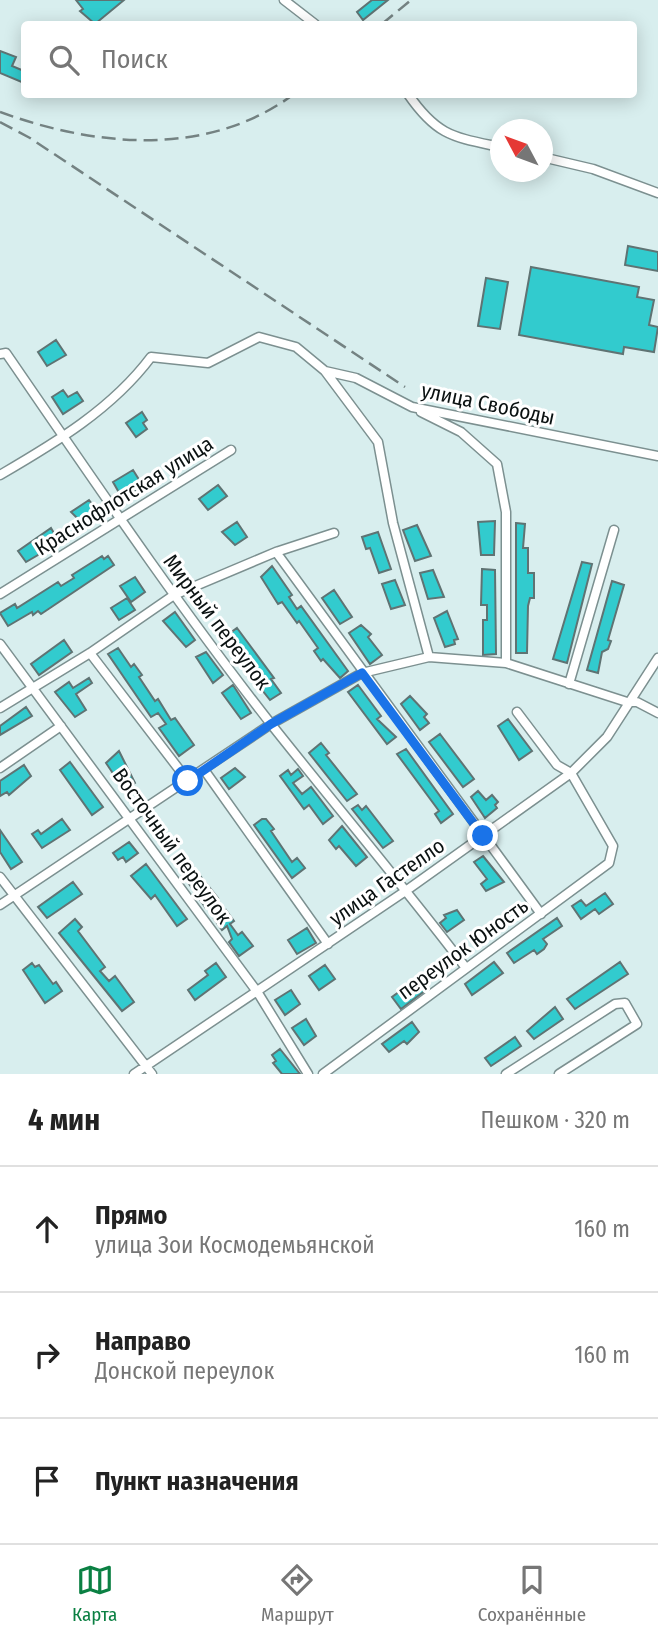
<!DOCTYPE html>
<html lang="ru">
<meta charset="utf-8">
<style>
body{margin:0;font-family:"Fira Sans Condensed",sans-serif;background:#f2f2f2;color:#222}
.compass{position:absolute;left:490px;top:119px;width:63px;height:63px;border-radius:50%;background:#fff;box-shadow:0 4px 18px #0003;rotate:311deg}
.stop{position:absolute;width:21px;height:21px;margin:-16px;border:5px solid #1a73e8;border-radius:50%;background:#fff}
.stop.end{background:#1a73e8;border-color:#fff;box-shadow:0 2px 7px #0008}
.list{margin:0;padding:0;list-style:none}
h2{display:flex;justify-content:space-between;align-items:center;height:91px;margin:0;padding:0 28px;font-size:30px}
h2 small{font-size:23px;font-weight:400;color:#767676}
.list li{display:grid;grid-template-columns:46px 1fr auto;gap:21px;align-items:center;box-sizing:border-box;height:126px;padding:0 28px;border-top:2px solid #e0e0e0}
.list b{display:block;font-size:26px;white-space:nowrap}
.list p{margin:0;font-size:23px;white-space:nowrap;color:#767676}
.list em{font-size:23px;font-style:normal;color:#767676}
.icon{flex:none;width:38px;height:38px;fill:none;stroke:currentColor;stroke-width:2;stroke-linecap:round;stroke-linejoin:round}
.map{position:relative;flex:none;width:658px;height:1074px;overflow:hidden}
.search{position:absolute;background:#fff;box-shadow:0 4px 18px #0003;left:21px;right:21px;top:21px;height:77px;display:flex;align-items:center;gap:18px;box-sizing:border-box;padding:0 24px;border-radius:7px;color:#767676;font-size:26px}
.sheet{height:469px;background:#fff}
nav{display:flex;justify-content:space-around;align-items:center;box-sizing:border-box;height:98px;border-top:2px solid #e0e0e0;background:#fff;font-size:19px;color:#767676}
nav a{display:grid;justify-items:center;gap:4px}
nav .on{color:#0b8043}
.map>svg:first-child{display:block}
.building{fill:#32cbce;stroke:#5f7373;stroke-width:2}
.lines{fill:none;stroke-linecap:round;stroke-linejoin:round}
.street-casing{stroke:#7c9090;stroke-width:11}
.street{stroke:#fff;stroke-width:8}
.rail{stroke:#748282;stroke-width:2.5;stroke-dasharray:14 7;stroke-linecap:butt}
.route{stroke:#1a73e8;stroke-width:9}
.labels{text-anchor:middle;stroke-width:6;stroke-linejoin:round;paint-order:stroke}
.street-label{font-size:21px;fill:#0a1111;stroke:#fff}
</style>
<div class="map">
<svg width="658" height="1074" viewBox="0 0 658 1074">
<rect width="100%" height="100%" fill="#d8eeee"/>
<path class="building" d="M76,0h48l-29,24 -15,-13 3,-2z
M372,0h16l-25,20 -6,-8z
M0,51l16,6 -4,9 12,5v12l-24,-10z
M628,246l30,6v19l-33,-6z
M531,267l108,20 -2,10 17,3 -5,25 9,2 -4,25 -30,-5 -1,7 -104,-19z
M486,278l22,4 -8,47 -22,-3z
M56,340l10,15 -19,11 -9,-14z
M63,390l5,7 9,-5 6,9 -20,13 -11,-17z
M142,412l5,8 -4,3 4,6 -11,8 -10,-14z
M133,470l10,16 -21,12 -9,-16z
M218,485l9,11 -19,14 -9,-11z
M89,500l7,9 -4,3 4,6 -12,7 -13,-13z
M495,521l-1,34h-13l-3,-33z
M237,522l10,15 -12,8 -13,-13z
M516,523l9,1 -2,24h5v25h6v25h-4l-2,8 -1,47h-11z
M417,525l14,31 -16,5 -12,-31z
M51,528l7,12 -3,5 -29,17 -8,-11z
M378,532l13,37 -12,4 -9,-25 -4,1 -4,-12z
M102,556l2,3 4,-3 6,9 -73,49 -3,-3 -5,4 -1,-3 -24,14 -8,-13 15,-9 2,4 41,-26 3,4 13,-8 -2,-3z
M582,562l10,2 -25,99 -14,-4z
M272,566l20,29 -3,2 8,12 4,-3 47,65 -8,7 -17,-19 -2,2 -7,-10 4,-3 -19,-27 -2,2 -15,-21 -4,2 -17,-27z
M482,569l13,1 1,84 -13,1v-35h4v-15h-6z
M433,570l11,27 -16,2 -8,-26z
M135,577l10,15 -14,10 -11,-16z
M395,580l10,25 -14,4 -9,-25z
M612,581l12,4 -16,55 3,1 -3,8 -6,3 -4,21 -11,-3z
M334,590l18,27 -12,7 -18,-26z
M127,598l8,12 -16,10 -8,-12z
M447,611l11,28 -4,1 1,4 -10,3 -11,-29z
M175,612l20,28 -9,7 -23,-26z
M361,625l10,9 -3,3 14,18 -12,9 -21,-31z
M237,628l37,50 -3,1 10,14 -11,7 -19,-24 7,-5 -9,-11 -6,4 -21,-25z
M64,640l8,12 -33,23 -8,-11z
M118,648l13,19 3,-3 8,11 -3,2 16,24 3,-2 13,21 4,-2 19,27 -15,11 -20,-28 7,-4 -8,-11 -7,4 -43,-63z
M206,652l17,23 -10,8 -17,-26z
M89,678l3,5 -16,11 10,16 -11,7 -20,-25 14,-10 4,6z
M233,685l18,28 -10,6 -19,-26z
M358,685l23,31 -4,3 19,18 -9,7 -39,-52z
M410,696l17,18 -3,3 5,6 -9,7 -19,-26z
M26,707l6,9 -32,19v-9z
M508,719l24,32 -13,9 -21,-34z
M440,734l34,45 -11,8 -34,-45z
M321,743l8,10 -3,2 31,39 -10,7 -38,-48z
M406,749l47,65 -12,9 -6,-9 4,-3 -42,-57z
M119,751l16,32 -11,7 -18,-27z
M70,762l33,45 -11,8 -32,-45z
M24,765l7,11 -22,19 -2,-3 -7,4v-15z
M235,768l10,9 -16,12 -8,-11z
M298,769l5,7 -10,7 9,11 9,-7 22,29 -10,8 -14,-19 -5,4 -24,-33 8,-6 3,5z
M478,791l8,9 6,-5 6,7 -3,3 2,3 -12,10 -14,-21z
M358,805l4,5 4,-4 27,35 -10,7 -31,-39z
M62,819l8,11 -28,18 -10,-14 6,-4 3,4z
M262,819h4l8,10 -3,2 21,31 5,-4 8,10 -13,10 -38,-53z
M342,826l25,31 -11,9 -17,-20 -3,3 -7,-9z
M0,830l22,32 -11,7 -11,-17z
M129,842l9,11 -12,9 -3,-5 -5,3 -5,-7z
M483,856l21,26 -18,9 -5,-7 6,-5 -13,-17z
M146,864l41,55 -10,7 -22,-31 -4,4 -20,-23z
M194,868l24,30 -13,9 -22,-32z
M73,882l9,12 -35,24 -9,-11z
M605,893l8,11 -14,10 -4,-5 -14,10 -9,-13 9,-6 5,6z
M226,910l8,11 -4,3 8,11 4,-3 11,14 -14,10 -10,-14 3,-3 -5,-13 -5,4 -8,-11z
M457,910l7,10 -17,12 -7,-9 6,-5 -2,-3z
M557,918l5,8 -19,13 4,5 -3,5 -7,5 -3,-4 -20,13 -7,-10z
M75,919l7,8 -4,4 27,36 -5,4 9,10 6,-5 19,26 -12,9 -63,-78z
M307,928l9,15 -19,11 -9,-14z
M494,962l9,11 -31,22 -7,-11z
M620,962l8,12 -53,35 -8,-10z
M32,963l3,4 4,-2 14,19 3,-2 6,9 -17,12 -22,-33z
M216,963l10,14 -31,23 -7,-10 20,-15 -3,-4z
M325,965l10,14 -16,11 -10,-14z
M420,982l6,8 -25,19 -9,-12 11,-8 3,4z
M291,990l9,14 -15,11 -10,-15z
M555,1007l8,12 -29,20 -7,-8z
M306,1019l10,17 -12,9 -12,-17z
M412,1022l7,10 -12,12 -3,-3 -15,11 -7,-8z
M515,1037l6,9 -30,20 -6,-8z
M280,1049l20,25h-18l-9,-11 3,-2 -4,-6z"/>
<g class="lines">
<defs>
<path id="street" d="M284,0l31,24
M408,94c29,42 45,43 92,53
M542,157l51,12 65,24
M0,354l6,-1c86,125 171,251 265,371 65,82 132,161 195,244
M325,371l53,71 15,81 36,134
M421,412l40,20 36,32 9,48v151
M0,475c55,-32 112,-66 151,-118l57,6 51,-26 37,10 29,24 31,7 56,29 246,49
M276,552l265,362
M0,594l231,-144
M0,644l258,349 50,81
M90,653l98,128
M569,684l45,-154
M0,708l90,-55 84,-58 102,-43 58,-19
M0,768l61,-42
M205,771l123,173
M0,877l152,197
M0,905l271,-181 91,-51 67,-16 77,6 121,39h10l21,11
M134,1074l273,-184 164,-117 36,-36 51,-79
M323,1074l286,-211 4,-17 -42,-73 -14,-8 -40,-53
M506,1074l109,-70 10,-1 12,21 -78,50"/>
</defs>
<use href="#street" class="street-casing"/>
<use href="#street" class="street"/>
<path class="rail" d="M382,24l29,-24
M0,112c96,35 208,46 294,-18
M0,122l30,16 375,249"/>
</g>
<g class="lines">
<path class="route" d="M188,781l83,-57 91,-51 121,163"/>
</g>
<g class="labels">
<g class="street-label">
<text transform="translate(488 404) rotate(12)" y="7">улица Свободы</text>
<text transform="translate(124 496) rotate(-32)" y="7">Краснофлотская улица</text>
<text transform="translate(217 622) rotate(53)" y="7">Мирный переулок</text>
<text transform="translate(172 846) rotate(54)" y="7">Восточный переулок</text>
<text transform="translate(387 882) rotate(-35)" y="7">улица Гастелло</text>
<text transform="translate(463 949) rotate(-36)" y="7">переулок Юность</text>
</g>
</g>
</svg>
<svg class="compass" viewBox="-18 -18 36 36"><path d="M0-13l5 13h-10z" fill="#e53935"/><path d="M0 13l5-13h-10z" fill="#767676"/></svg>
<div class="stop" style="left:188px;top:781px"></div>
<div class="stop end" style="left:483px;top:836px"></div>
<div class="search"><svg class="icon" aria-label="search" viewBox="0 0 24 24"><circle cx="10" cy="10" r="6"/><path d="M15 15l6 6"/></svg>Поиск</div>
</div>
<section class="sheet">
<h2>4 мин<small>Пешком · 320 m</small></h2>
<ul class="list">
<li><svg class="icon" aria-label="ahead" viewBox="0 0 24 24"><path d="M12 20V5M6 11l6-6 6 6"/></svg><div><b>Прямо</b><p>улица Зои Космодемьянской</p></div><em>160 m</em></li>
<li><svg class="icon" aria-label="right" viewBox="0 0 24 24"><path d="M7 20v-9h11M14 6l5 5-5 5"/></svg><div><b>Направо</b><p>Донской переулок</p></div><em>160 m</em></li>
<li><svg class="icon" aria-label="arrive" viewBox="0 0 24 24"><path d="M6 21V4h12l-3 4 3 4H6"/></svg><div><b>Пункт назначения</b></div></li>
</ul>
</section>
<nav>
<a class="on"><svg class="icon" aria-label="map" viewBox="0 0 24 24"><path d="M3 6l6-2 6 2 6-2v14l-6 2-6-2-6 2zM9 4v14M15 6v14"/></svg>Карта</a>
<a><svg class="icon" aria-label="directions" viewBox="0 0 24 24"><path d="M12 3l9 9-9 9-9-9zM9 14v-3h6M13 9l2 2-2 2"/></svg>Маршрут</a>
<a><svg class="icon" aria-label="saved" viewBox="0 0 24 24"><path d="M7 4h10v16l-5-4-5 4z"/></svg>Сохранённые</a>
</nav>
